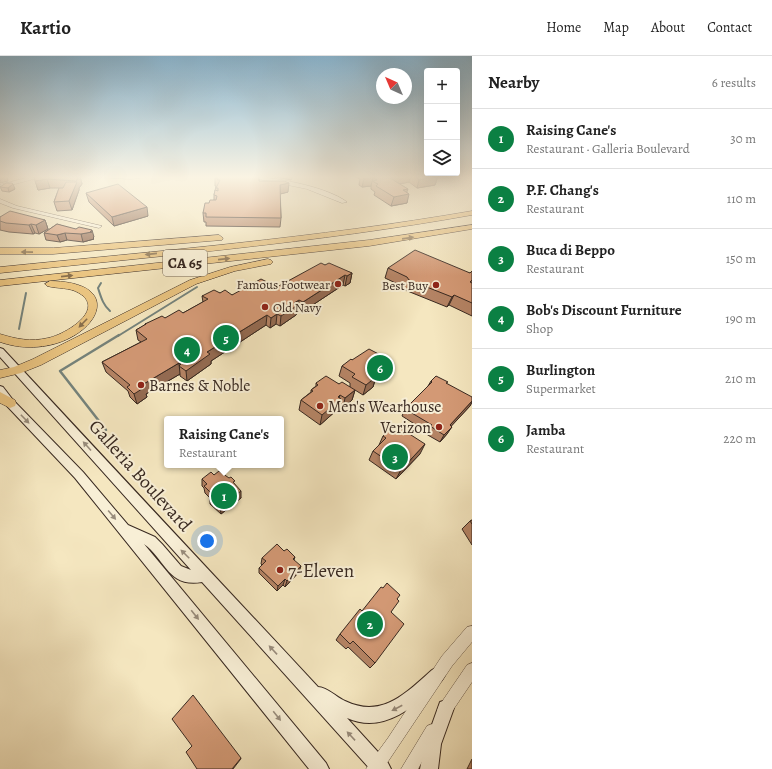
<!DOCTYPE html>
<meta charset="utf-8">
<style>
body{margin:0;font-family:Alegreya,serif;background:#f2f2f2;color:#222}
.controls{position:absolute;right:12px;top:12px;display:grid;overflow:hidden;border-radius:4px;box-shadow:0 4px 16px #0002}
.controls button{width:36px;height:36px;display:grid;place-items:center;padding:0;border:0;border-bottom:1px solid #e0e0e0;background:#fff;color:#222;font:20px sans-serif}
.compass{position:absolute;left:376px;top:12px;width:36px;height:36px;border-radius:50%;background:#fff;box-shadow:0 4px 16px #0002;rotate:316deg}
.you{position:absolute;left:207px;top:485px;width:14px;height:14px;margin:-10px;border:3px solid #fff;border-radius:50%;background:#1a73e8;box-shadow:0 0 0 6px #1a73e833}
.badge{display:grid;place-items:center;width:26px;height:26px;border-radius:50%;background:#0b8043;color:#fff;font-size:13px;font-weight:700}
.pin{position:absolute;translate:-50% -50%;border:2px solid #fff;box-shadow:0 1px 4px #0006}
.popup{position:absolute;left:164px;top:360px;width:120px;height:52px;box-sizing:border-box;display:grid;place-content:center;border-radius:4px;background:#fff;filter:drop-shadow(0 1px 3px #0005);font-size:13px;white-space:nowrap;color:#767676}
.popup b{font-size:15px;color:#222}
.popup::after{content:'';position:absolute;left:50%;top:100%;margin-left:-8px;border:8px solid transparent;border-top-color:#fff}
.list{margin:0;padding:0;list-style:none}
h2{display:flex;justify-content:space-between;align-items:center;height:52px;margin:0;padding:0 16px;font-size:17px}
h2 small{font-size:13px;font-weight:400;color:#767676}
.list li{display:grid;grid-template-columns:26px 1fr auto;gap:12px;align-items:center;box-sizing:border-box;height:60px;padding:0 16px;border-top:1px solid #e0e0e0}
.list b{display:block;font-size:15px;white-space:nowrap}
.list p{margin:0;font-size:13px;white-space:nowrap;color:#767676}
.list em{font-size:13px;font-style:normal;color:#767676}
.icon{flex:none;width:22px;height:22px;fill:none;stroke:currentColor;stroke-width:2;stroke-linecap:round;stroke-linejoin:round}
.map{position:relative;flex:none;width:472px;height:713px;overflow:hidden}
header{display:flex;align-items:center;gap:24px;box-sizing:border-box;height:56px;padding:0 20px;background:#fff;border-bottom:1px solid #e0e0e0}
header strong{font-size:19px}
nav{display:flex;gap:22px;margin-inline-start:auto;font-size:14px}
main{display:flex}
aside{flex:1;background:#fff}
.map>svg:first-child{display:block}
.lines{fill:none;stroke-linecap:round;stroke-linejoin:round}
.stream-far1{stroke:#75837c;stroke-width:2}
.stream{stroke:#75837c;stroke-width:2.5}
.tertiary-casing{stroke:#675849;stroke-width:1}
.secondary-casing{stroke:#382921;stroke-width:2}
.motorway-casing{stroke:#382921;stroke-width:1}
.tertiary{fill:#f8efd6;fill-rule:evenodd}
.secondary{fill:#f8efd6;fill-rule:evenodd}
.motorway{fill:#eac480;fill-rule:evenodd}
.wall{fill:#b58465;stroke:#382921}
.shaded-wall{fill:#946b52;stroke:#382921}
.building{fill:#d39975;stroke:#382921}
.oneway{fill:#886f4c}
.oneway2{fill:#988c7c}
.poi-dot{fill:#8f2418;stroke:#f8efd6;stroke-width:1.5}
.labels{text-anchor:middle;stroke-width:4;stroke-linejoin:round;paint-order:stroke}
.far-poi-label{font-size:13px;fill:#382921;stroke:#f8efd6;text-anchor:end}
.shield{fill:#f8efd6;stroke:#726457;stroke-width:1}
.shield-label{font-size:15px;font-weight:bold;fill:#382921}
.poi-label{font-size:16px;fill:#382921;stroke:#f8efd6;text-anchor:start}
.near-street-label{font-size:19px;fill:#382921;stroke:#f8efd6}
.near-poi-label{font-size:19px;fill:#382921;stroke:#f8efd6;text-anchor:start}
</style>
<header>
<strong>Kartio</strong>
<nav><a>Home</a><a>Map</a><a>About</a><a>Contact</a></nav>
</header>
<main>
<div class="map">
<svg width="472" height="713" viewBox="0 0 472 713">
<rect width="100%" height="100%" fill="#f5e7c0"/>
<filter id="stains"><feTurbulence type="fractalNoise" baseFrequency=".005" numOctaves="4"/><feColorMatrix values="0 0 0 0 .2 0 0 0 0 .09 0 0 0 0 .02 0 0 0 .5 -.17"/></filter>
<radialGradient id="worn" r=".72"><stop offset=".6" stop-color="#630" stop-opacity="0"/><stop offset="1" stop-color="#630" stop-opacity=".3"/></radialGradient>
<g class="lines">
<path class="stream-far1" d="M101,227l-3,5c3,9 5,17 12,23
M19,273l7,-36
M118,280l79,-49"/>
<path class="stream" d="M106,374l-46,-59 59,-36"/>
<defs>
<path id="tertiary" d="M33,120h12l-45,12v-3z
M82,120h74l-25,3z
M244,120c26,0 82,10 103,26l-5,1 -35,-14z
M0,143l17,7 85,20 -3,2 -86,-20 -13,-5z
M472,570v16l-20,24 -69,103h-17l3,-5 19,-26 54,-82 25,-29z
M472,607v19l-23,34 -5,2 -5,-2 -2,-5 2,-5 28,-41z
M432,668l5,2 2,5 -21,38h-17l26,-43z"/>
<path id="secondary" d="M0,292l3,1c104,113 210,225 315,338 9,0 18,10 27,14 37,18 61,-8 87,-31l5,-3 5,3 3,5 -3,5c-26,25 -57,55 -95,38l41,45 3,6h-21l-168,-187c-34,6 -36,-22 -58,-38l182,219 3,6h-20l-234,-291 -68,-72 -7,-10v-10l3,1 10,13 70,72 45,53 27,12 7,7 19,22 10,4 -191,-213z
M446,644l6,2 2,6 -13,36 -3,25h-18l5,-25 15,-42z"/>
<path id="motorway" d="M472,155v4c-156,28 -314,41 -472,58v-6c158,-16 316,-29 472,-56z
M472,169v4l-103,17 -369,40v-6l369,-40z
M219,179l4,3 -1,2 -169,14h-53v-6h53z
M268,203l3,1 2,2 -2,2 -36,7 -39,13 -155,81 -20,8 -21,5v-8l14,-3 19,-8 157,-79 40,-13z
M50,225c96,1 28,88 -50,61v-8c16,5 31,8 48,4 16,-3 59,-28 31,-45 -10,-6 -21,-4 -32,-7l-2,-2z
M0,336l15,8 1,3 -1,3 -5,2 -10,-5z"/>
</defs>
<use href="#tertiary" class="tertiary-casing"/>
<use href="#secondary" class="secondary-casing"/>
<use href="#motorway" class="motorway-casing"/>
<use href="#tertiary" class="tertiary"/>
<use href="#secondary" class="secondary"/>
<use href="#motorway" class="motorway"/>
</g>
<path class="wall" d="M34,120h46l2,8 -3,4v2l-7,20 -15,1 -3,-9 5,-14h-9l-12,2z
M271,120h22l-2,4z
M354,120h84l-3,9 -18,3 -8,-6 -9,2 7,8v11l-16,3 -17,-11 1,-3 -4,-3v-3l-9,1 -3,-2 1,-6z
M215,122l44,3 29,11 -8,2 1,24 -1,9 -74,-1v-4h-2l-1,-9 6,-10 5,-3v-5l2,-9h-1z
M0,130l15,3 -6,3 -7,-1z
M86,137l62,23 -34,10 -25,-24z
M0,161l45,3 3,9 -9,5 -4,-1 -2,1 -24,-2 -9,-2z
M57,168l37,13 -1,1 1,1 -11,3 -16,-2 -7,2 -14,-2 -2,-7z
M325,209l27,8 -2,10 -5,3 -2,-1 -41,27 -4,-2h-1l-1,5 -16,11 -4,-2 -6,4 -4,-3 -55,36v3l-24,17 -7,-5v-2l-34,20 1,3 -10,7 -7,-7 -2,-6 -22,-19 -4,-10 39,-20 -3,-2 -2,-10 9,-5v-1l38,-11 20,-11 -1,-6 18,-3 12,2 45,-8z
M388,212l82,5 2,-2v45l-23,-11 -2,2 -42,-17 -1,-3 -19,-9z
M352,304h38l-4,11 -11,9 -2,7 -10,8 -8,-5 -3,10 -9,8 -4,-2 -1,3 -18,16 -21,-15 2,-10 10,-8v-2l5,-4v-3l23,1 11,3v-4l-11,-7 3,-10z
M431,325l16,3 25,17v1l-2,4 -19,20 -4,8 -7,8 -14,-8 1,-2 -25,-16 3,-7 23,-23z
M393,374l27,24 -24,25 -27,-19 4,-9 6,-6 4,-9z
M214,419l21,10 6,13 -20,16 -11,-10v-6l-5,-5 -1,-5 -2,-2v-7z
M472,464v25l-10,-16 8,-8z
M284,495l11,6 -1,3 5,12 -14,15 -2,-2 -6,6 -18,-18v-5l3,-3 -1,-1 1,-6z
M397,543l-6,13 -16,51 -5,5 -22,-21 -2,2 -10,-9 4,-6 22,-23z
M472,703v10h-5z"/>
<path class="shaded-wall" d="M0,120h7l1,5 -8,2z
M79,120h1l2,8 -3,4v2l-7,20 -3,-9 7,-18v-2z
M396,120h15l-2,6 -21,4 2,-8z
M438,120l-3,9 -18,3 2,-8z
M373,121l-2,9 -9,1 2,-8z
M47,123l3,9 -12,2 -3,-9z
M289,127l-1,9 -8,2v-9z
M13,128l2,5 -6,3 -1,-4z
M408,133l-2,5h3l-2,9 -16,3 3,-9 9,-7z
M147,151l1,9 -34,10 -2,-9z
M45,164l3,9 -9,5 -3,-9z
M31,168l4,9 -2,1 -4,-9z
M92,174l2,7 -1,1 1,1 -11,3 -2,-8 9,-2z
M65,177l2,7 -7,2 -3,-7z
M352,217l-2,10 -5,3 2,-10z
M345,219l-2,10 -41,27 1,-10z
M454,239l-5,10 -2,2 5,-10z
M299,244l-1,10h-1l-1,5 -16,11 1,-10 13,-13z
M277,258l-1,10 -6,4 1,-10z
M267,259l-1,10 -55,36v3l-24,17 -1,-10 21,-19z
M390,304l-4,11 -11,9 -2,7 -10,8 3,-10 7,-10z
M179,307l1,11 -34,20 1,3 -10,7 -3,-10 8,-9z
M355,334l-3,10 -9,8 2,-10z
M340,339l-2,7 3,-3 -3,10 -18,16 2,-10z
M472,345v1l-2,4 -25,27 5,-8z
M452,371l-5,7 -7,8 4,-7z
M425,388l-5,10 -24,25 5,-9z
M241,435v7l-20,16 -1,-7z
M301,510l-2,6 -14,15 2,-6z
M285,523l-2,6 -6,6 1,-5z
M241,702l-1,2 -7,9h-1z"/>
<path class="building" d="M34,120h45l-3,5 -29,-2 -12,2z
M215,120h44v5h25l5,2 -9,2 1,33 -75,-1v-4h-3l2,-10h4l1,-3h6l1,-4 -3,-1 1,-5 3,1v-3h-2l4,-8h-3l1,-2h-3z
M361,120h35l-6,2 18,11 -5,1 6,4 -15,3 -18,-11 2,-2 -6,-3 5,-1 -4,-3 -9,2z
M415,120h23l-19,4z
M66,126h11l-8,19 -15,1 5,-14h4z
M6,127h6l1,1 -5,4 -8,-1z
M118,128l29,23 -35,10 -26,-24z
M10,155l35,9 -9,5 -5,-1 -2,1 -23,-2 -6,-2v-4z
M57,168l19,5 3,-2 13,3 -2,2h2l-11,2 -16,-1 -8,2 -13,-2z
M415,194l55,23 2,-2v9l-2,2 2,1v20l-18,-8 -2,2 -43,-17 -2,-3 -19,-9z
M321,207l4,2 4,-2 23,10 -5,3 -2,-1 -42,27 -4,-2 -5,3 4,2 -17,11 -4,-2 -6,4 -4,-3 -60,37 3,2 -24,17 -7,-5 2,-2 -2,-1 -37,22 3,2 -11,7 -7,-7 3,-2 -28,-23 45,-23 -11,-9 10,-6h-1l17,-8 3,2 14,-8 4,3 25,-14 -6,-3 12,-6 6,3 5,-3 7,5 29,-16 16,8z
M369,293l21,11 -17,15 3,2 -10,8 -14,-8 3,-3 -13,-8 9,-7 1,1z
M326,320l13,8 3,-2 13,8 -10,8 -5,-3 -2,2 3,2 -19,16 -21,-15 12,-9 -2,-1 7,-5 -2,-2z
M436,320l12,6 -2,1 26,14v4l-22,24 2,2 -8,8 -14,-9 2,-1 -27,-16 27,-27 -1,-1z
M397,370l28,18 -24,26 -28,-19 13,-13 -3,-2 7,-7 3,1z
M219,415l10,7 2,-1 4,4 -2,1 8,9 -21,16 -10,-9 3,-3 -9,-9 3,-2 -5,-5 9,-7 3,3z
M472,464v4l-2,-3z
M277,488l7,7 3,-2 8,8 -2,2 8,7 -14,15 -2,-2 -7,7 -19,-18 7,-7 -4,-3z
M387,527l13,12 -3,4 2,2 -8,11 13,12 -29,39 -22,-22 -3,3 -10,-10 20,-25 2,2 19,-24 2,1z
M193,639l48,63 -9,11h-35l-11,-17 6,-6 -20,-27z"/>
<defs><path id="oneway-solid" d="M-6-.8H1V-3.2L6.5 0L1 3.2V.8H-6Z"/></defs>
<g class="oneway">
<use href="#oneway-solid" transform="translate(408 182) rotate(-8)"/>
<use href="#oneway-solid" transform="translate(27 196) rotate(-179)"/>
<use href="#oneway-solid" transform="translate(151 198) rotate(174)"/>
<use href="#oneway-solid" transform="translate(224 203) rotate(-6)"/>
<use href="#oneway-solid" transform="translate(67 220) rotate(-6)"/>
<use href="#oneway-solid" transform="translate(83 267) rotate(134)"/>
</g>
<g class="oneway2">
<use href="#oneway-solid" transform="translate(25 363) rotate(46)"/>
<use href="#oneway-solid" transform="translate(87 390) rotate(-132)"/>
<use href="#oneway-solid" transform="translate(112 459) rotate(50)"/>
<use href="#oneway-solid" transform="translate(185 498) rotate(-135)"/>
<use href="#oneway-solid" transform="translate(195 559) rotate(51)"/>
<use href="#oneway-solid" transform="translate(273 594) rotate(-133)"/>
<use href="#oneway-solid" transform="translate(397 652) rotate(152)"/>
<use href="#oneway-solid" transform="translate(277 660) rotate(51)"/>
<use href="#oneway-solid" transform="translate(351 680) rotate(-133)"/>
</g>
<linearGradient id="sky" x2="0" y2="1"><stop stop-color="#8ab8d5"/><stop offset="0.55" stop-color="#faf4e3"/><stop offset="1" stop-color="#faf4e3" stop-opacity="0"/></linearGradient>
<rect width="472" height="220" fill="url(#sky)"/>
<g class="poi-dot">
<circle cx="338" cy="228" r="4"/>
<circle cx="436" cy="229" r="4"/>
<circle cx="265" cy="251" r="4"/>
<circle cx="141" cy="329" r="4"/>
<circle cx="320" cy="350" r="4"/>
<circle cx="439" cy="371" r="4"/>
<circle cx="280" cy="514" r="4"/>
</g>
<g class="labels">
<g class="far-poi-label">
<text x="330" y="233">Famous Footwear</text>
<text x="428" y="234">Best Buy</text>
<text x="273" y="256" text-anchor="start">Old Navy</text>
</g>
<rect class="shield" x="163" y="194" width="44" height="26" rx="3"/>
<g class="shield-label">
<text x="185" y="212">CA 65</text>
</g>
<g class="poi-label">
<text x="149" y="335">Barnes &amp; Noble</text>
<text x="328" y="356">Men's Wearhouse</text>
<text x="431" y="377" text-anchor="end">Verizon</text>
</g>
<g class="near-street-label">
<text transform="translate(141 419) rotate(48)" y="7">Galleria Boulevard</text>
</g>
<g class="near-poi-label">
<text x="288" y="521">7-Eleven</text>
</g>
</g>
<rect width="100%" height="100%" filter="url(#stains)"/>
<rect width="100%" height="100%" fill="url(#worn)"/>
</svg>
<div class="controls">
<button>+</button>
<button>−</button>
<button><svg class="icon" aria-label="layers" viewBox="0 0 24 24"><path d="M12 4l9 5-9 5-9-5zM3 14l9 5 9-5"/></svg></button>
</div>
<svg class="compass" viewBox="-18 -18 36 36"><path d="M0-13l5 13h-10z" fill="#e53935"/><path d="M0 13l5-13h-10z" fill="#767676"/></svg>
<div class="you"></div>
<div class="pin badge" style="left:224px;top:440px">1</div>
<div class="popup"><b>Raising Cane's</b>Restaurant</div>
<div class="pin badge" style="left:370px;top:568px">2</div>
<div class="pin badge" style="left:395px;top:401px">3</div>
<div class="pin badge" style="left:187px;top:294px">4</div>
<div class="pin badge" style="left:226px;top:282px">5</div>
<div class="pin badge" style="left:380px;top:312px">6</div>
</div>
<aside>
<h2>Nearby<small>6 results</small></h2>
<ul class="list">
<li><span class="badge">1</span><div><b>Raising Cane's</b><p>Restaurant · Galleria Boulevard</p></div><em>30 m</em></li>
<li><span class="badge">2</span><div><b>P.F. Chang's</b><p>Restaurant</p></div><em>110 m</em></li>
<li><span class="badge">3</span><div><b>Buca di Beppo</b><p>Restaurant</p></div><em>150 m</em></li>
<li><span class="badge">4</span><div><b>Bob's Discount Furniture</b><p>Shop</p></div><em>190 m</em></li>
<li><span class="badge">5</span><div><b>Burlington</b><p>Supermarket</p></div><em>210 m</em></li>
<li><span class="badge">6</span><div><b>Jamba</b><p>Restaurant</p></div><em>220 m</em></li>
</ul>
</aside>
</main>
